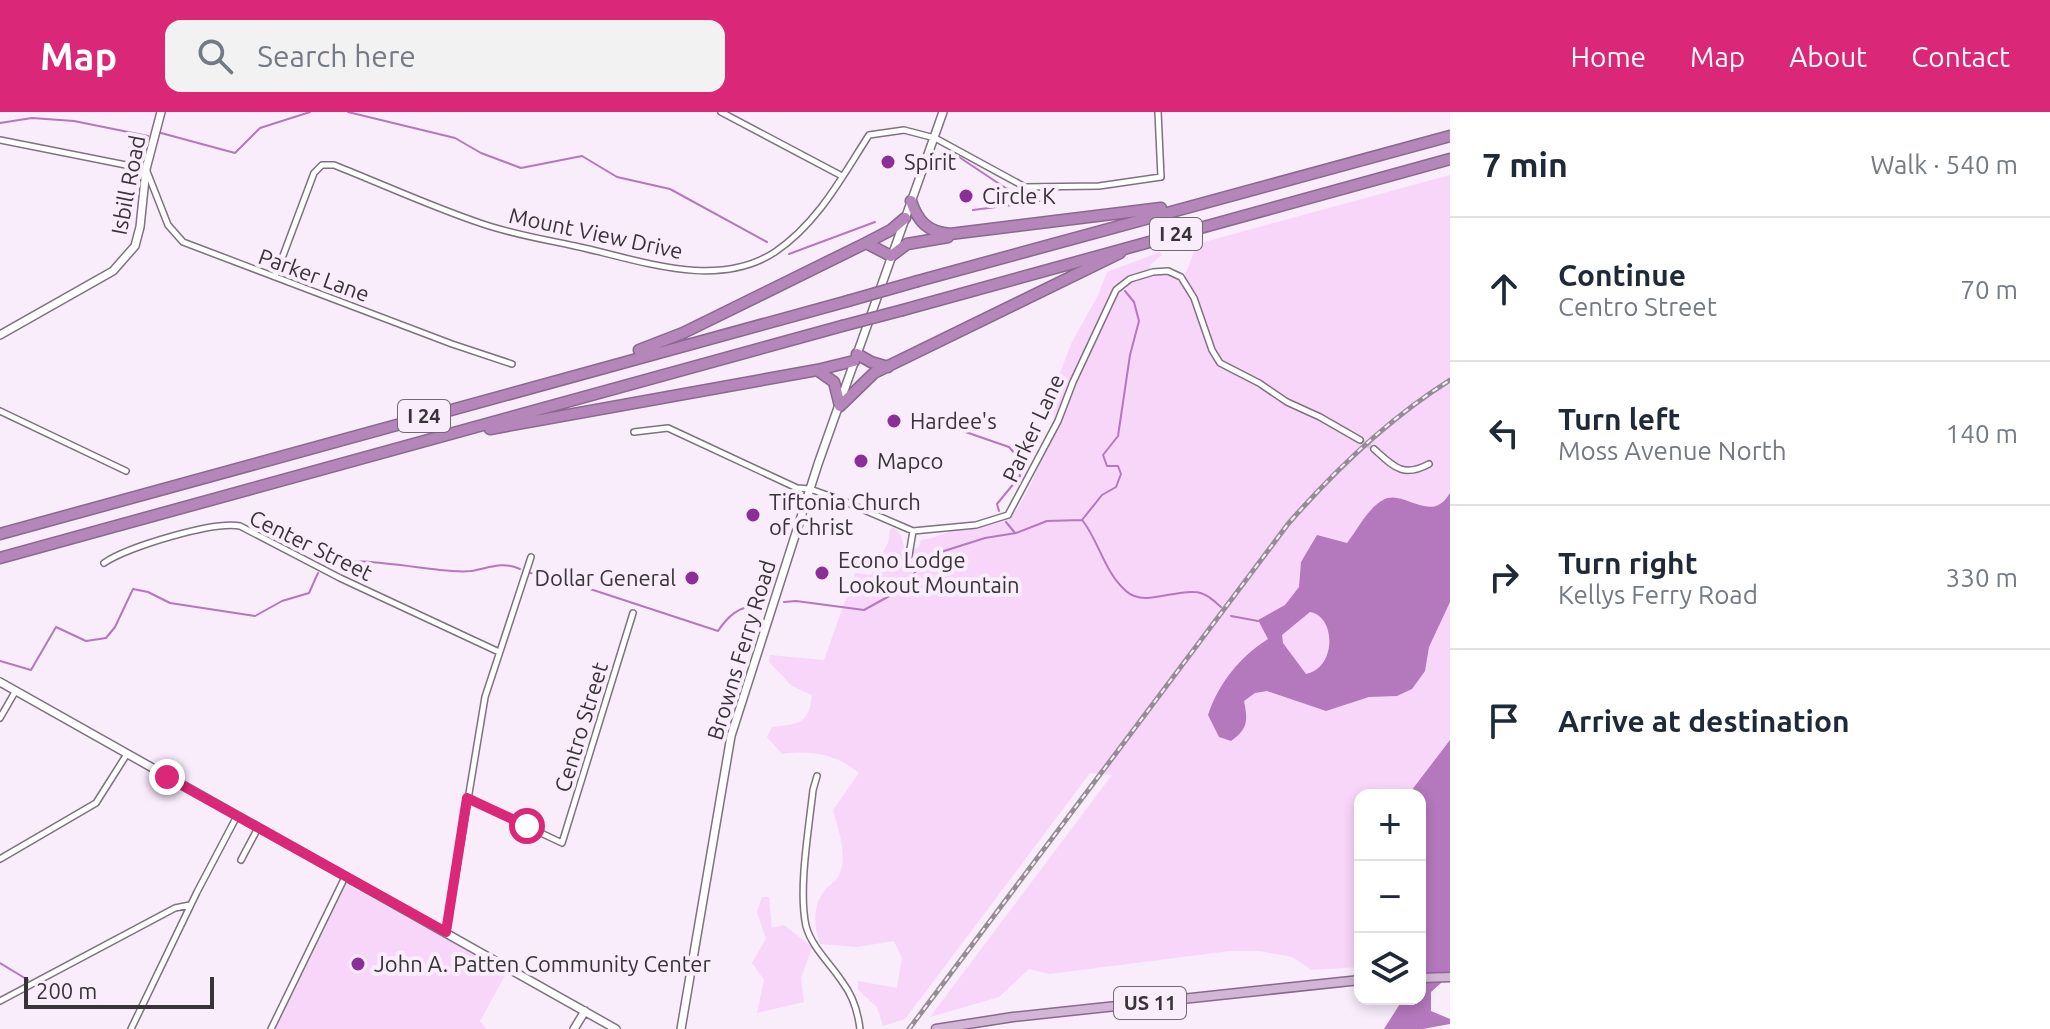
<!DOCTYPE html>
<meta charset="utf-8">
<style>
body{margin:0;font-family:Ubuntu,sans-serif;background:#f2f2f3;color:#1f2937}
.controls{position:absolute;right:24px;bottom:24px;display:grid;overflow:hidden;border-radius:16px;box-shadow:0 4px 12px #0003}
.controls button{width:72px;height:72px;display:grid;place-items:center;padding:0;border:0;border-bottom:2px solid #e0e1e3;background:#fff;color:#1f2937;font:40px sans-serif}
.scale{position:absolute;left:24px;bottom:20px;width:190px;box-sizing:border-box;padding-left:8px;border:4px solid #383339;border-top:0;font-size:22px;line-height:28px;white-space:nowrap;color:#383339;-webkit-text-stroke:6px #f9ecfb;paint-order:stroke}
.stop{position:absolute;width:24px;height:24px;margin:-18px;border:6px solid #db2777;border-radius:50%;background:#fff}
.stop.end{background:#db2777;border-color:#fff;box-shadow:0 2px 8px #0008}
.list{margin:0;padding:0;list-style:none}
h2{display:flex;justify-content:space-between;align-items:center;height:104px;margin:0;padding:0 32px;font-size:34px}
h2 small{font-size:26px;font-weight:400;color:#747a83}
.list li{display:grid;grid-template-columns:52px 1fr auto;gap:24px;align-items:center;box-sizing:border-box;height:144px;padding:0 32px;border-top:2px solid #e0e1e3}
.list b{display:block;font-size:30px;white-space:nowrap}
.list p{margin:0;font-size:26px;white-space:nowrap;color:#747a83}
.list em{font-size:26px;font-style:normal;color:#747a83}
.icon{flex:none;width:44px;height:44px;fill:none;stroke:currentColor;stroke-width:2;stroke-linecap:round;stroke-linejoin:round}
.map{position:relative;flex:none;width:1450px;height:917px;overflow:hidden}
header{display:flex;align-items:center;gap:48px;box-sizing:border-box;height:112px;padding:0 40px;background:#db2777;color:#fff}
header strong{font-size:38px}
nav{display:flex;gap:44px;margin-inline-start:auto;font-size:28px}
.search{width:560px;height:72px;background:#f2f2f3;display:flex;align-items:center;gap:20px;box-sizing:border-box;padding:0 28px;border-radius:16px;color:#747a83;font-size:30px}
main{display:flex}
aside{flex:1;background:#fff}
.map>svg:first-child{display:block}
.green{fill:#f7d6fa}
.water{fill:#b478bc;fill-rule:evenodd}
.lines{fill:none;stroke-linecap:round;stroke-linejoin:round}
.stream{stroke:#b478bc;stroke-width:2}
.minor-tunnel{stroke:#d2c7d4;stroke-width:5;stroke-dasharray:5 2.5;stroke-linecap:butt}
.minor-casing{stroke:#7d727e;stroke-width:8}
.tertiary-casing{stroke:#7d727e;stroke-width:10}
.primary-casing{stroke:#89698d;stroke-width:11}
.motorway-casing{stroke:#89698d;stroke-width:13}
.minor{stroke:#fff;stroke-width:5}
.tertiary{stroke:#fff;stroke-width:7}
.primary{stroke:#d2b6d6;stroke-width:8}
.motorway{stroke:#b486ba;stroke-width:10}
.rail-casing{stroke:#958c96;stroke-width:5}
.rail{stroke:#f9ecfb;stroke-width:2;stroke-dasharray:6;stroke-linecap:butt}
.motorway-bridge-casing{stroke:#89698d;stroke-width:13;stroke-linecap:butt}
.motorway-bridge{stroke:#b486ba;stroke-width:10}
.route{stroke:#db2777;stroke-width:10}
.poi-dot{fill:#8b2e97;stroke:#f9ecfb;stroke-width:3}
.labels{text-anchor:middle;stroke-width:8;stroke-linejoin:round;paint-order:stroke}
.shield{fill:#f9ecfb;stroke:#726a73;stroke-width:2}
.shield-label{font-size:20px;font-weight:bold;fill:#383339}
.poi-label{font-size:22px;fill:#383339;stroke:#f9ecfb;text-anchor:start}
.street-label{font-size:22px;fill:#383339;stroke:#f9ecfb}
</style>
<header>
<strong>Map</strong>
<div class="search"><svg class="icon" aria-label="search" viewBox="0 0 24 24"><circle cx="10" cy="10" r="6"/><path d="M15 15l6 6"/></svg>Search here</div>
<nav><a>Home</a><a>Map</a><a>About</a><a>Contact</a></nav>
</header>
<main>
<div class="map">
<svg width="1450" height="917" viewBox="0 0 1450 917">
<rect width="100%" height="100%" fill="#f9ecfb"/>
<path class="green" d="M1450,63v565l-42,55h-48v172l-48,3 -20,-13 -33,-6h-29l-181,23 -20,-5 -30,28 -69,20 182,-242 -22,-2 -185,246 -22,7 -6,-19 -19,-17v-9l39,7 5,-30 -8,-17 -37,6 -37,-3c-6,-17 -8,-39 5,-54 3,-4 10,-8 13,-13 11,-18 0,-49 -5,-67l26,-37c-24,-19 -46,-23 -77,-19l-15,-17 5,-10c26,-3 37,-2 40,-32l-20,-9 -23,-24 1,-7 54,5 31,-87 16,2 17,-32 2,-14 4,-2 7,8 4,17 14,-5 2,-7c11,-1 19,-5 30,-9 18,-5 45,-2 60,-15 15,-13 44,-83 43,-103 -1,-3 -4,-8 -5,-11l22,-58 27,-49 9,-23 53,-20 2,3 -12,10 1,11 14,-2 19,4 13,-34z
M346,772l161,88 -27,49 6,8h-211z
M762,785h7l3,31 12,-3 28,22 -11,31 3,24 -47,11 7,-33 -12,-17 14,-24 -9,-27z"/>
<path class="water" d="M1450,381v109l-21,45 -4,24 -13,18 -15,7 -28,1 -43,14 -59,-20 -12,2 -11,8c4,20 4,28 -13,40l-12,-4 -11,-22c11,-33 32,-58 60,-76l-10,-19 27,-15 14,-18 2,-25 16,-27 30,8c11,-14 20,-34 36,-43 21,-12 48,26 67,-7zM1310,500c26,4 27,56 -4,62l-23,-31 -1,-8z
M1450,628v235l-19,17v19l19,8v5l-27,5h-39l19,-30h17v-204h-12z"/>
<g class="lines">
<path class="stream" d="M348,0l107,26 26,15 40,15 61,-12 35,21 53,12 97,53
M0,11l32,-5 42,3 74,15
M161,21l74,20 25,-25 50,-16
M956,43l72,48 19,-3
M973,98l54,-7
M789,142l86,-32
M925,306l84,29 8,9 3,20 -23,28 2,7
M1083,409c16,21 22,52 43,70 17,16 47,-1 68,1 11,0 19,8 27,15
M1006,410l9,11
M323,454c17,-12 93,2 117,4 10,1 22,2 31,1 18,-3 32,-10 49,-2
M530,461l35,5 16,8 137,45c10,-15 20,-24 39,-26
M784,490l12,-1 68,9 38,-21 18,-23 24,-15 41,-13 31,-5 31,-12 35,-1 20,-25 14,-8 5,-13 -3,-8h-11l-4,-11 15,-19 12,-81 9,-34 -5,-19 -9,-11
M1231,504l27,5
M0,549l31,9 25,-43 30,14 20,-3 9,-11 18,-38 15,3 22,11 85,13 27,-15 27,-8 9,-20
M0,851l28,17"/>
<path class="minor-tunnel" d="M1360,328l14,9"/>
<defs>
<path id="minor" d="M721,0l121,64
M0,28l146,29 22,56 15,17 269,102 60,20
M275,165l39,-104 8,-8h12c48,19 98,42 146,58 31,11 63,16 95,23 62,13 141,45 200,6 43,-29 67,-75 94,-117l35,-5 31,8 90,49 74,-1 62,-9 -3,-65
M0,299l126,60
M634,320l34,-4 129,60 13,1 31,11 72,31 63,-6 32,-10 50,-94 15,-39 43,-92 14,-11 23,-7 15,-1 13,6 13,21 18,52 8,13 39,20 28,19 33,15 40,23
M1374,337c20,18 29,29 55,15
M909,443l4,-24
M104,451c23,-16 109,-42 136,-37l100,52 159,74
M0,606l15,-26
M817,664l-4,14c-4,38 -15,99 -7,136 6,22 25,38 37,57 10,13 15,30 17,46
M467,686l95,45 71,-230
M0,747l96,-56 31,-49
M241,748l17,-32
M446,820l39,-235 46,-140
M0,889l175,-93 15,-3
M131,917l66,-137 40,-76
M271,917l74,-152"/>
<path id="tertiary" d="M0,223l113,-64 22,-25 5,-19 6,-58 15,-57
M0,570l616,347
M574,917l11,-18
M681,917l50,-293 87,-272 125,-352"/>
<path id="primary" d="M1420,866l30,-1
M936,917l77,-12 347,-37"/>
<path id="motorway" d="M911,89c7,21 17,31 39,33l211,-26
M866,131l25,13 16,-12 41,-7
M918,169l532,-145
M903,198l547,-151
M639,238l44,-17 183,-90 25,-13 14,-12
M857,242l14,8 17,5
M817,258l37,-9
M840,294l34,-33 246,-120
M490,317l327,-59 17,12 6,24
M0,422l848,-233
M0,446l842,-232"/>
</defs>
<use href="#minor" class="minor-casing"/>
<use href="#tertiary" class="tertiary-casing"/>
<use href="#primary" class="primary-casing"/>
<use href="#motorway" class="motorway-casing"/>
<use href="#minor" class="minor"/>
<use href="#tertiary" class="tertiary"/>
<use href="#primary" class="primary"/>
<use href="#motorway" class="motorway"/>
<defs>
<path id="rail" d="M909,917l379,-505c48,-55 100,-105 162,-144"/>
</defs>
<use href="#rail" class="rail-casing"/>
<use href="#rail" class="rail"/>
<defs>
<path id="motorway-bridge" d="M848,189l70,-20
M842,214l61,-16"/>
</defs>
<use href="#motorway-bridge" class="motorway-bridge-casing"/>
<use href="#motorway-bridge" class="motorway-bridge"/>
</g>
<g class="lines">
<path class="route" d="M167,665l279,155 21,-134 60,28"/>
</g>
<g class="poi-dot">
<circle cx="888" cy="50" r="8"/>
<circle cx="966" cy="84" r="8"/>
<circle cx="894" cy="309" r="8"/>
<circle cx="861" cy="349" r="8"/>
<circle cx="753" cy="403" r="8"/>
<circle cx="822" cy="461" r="8"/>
<circle cx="692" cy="466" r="8"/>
<circle cx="358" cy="852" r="8"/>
</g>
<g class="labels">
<g class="shield">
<rect x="1150" y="106" width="52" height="32" rx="6"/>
<rect x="398" y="288" width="52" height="32" rx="6"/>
<rect x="1114" y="875" width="72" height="32" rx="6"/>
</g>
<g class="shield-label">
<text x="1176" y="129">I 24</text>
<text x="424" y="311">I 24</text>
<text x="1150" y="898">US 11</text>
</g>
<g class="poi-label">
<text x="904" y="58">Spirit</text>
<text x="982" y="92">Circle K</text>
<text x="910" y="317">Hardee's</text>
<text x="877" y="357">Mapco</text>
<text x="769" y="398">Tiftonia Church<tspan x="769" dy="25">of Christ</tspan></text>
<text x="838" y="456">Econo Lodge<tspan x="838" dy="25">Lookout Mountain</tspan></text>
<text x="676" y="474" text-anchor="end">Dollar General</text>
<text x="374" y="860">John A. Patten Community Center</text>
</g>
<g class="street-label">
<text transform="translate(128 73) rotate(-79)" y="8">Isbill Road</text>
<text transform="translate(596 121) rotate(12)" y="8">Mount View Drive</text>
<text transform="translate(314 163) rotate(20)" y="8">Parker Lane</text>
<text transform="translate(1033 316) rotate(-65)" y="8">Parker Lane</text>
<text transform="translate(311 433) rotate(26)" y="8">Center Street</text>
<text transform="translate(741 538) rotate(-73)" y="8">Browns Ferry Road</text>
<text transform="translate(581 615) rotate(-73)" y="8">Centro Street</text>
</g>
</g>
</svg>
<div class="controls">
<button>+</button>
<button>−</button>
<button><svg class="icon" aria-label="layers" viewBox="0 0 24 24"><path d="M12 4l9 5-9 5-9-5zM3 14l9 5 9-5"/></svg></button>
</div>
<div class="scale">200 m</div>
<div class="stop" style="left:527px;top:714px"></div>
<div class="stop end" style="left:167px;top:665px"></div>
</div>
<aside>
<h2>7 min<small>Walk · 540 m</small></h2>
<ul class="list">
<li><svg class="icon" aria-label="ahead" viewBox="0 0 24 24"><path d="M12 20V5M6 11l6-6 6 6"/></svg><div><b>Continue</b><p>Centro Street</p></div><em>70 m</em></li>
<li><svg class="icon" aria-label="left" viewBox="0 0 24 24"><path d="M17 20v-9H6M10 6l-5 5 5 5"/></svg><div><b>Turn left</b><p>Moss Avenue North</p></div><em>140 m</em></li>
<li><svg class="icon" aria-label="right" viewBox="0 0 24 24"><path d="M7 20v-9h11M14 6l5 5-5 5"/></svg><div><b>Turn right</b><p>Kellys Ferry Road</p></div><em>330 m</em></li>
<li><svg class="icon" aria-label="arrive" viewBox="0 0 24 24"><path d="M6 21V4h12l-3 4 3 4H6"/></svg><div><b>Arrive at destination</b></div></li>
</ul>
</aside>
</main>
